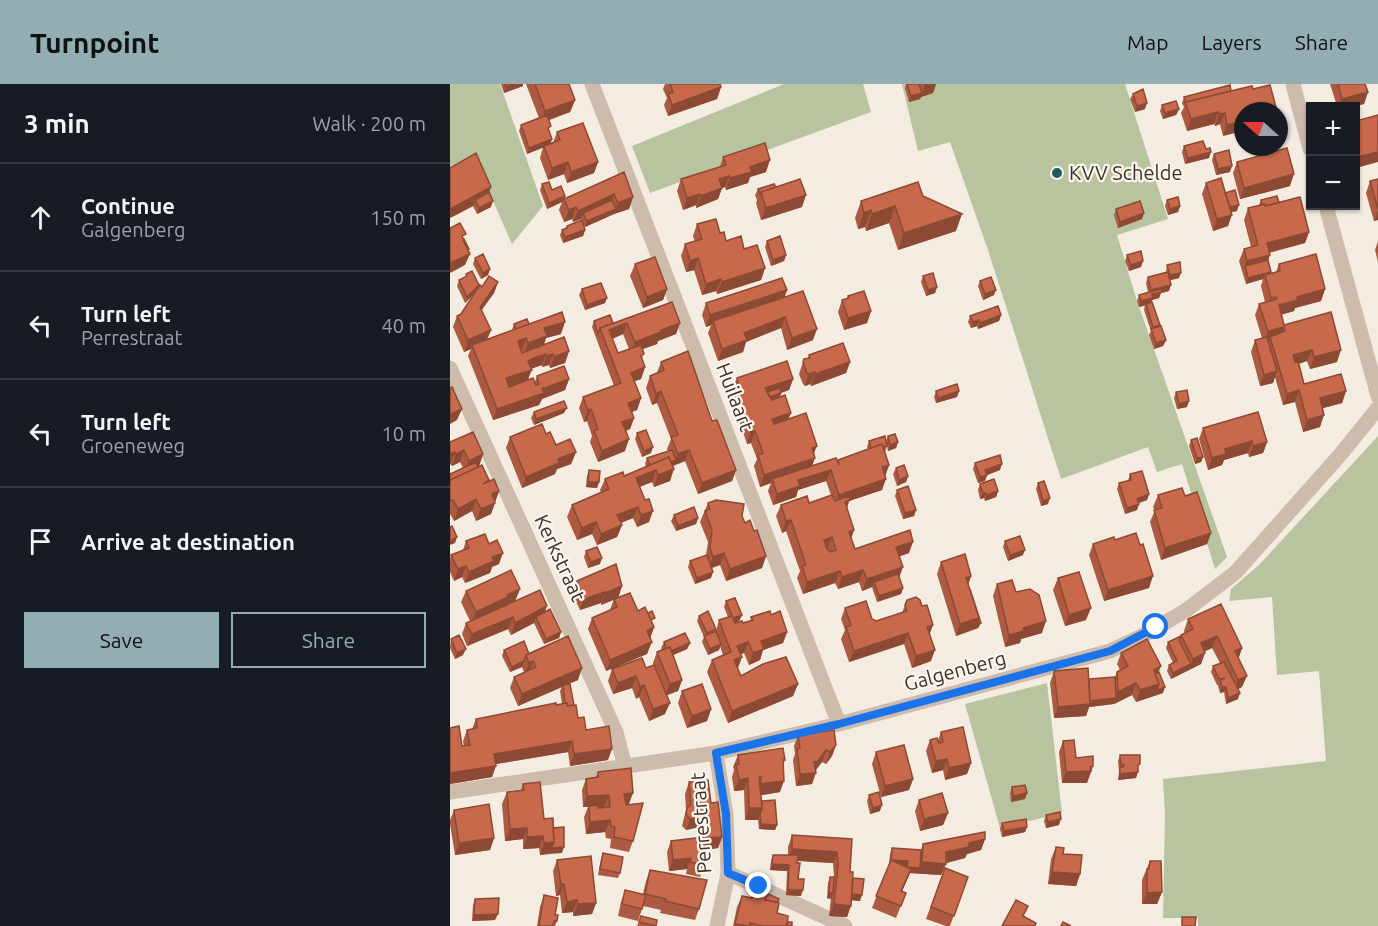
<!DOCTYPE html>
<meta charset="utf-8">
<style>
body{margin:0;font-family:Ubuntu,sans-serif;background:#20242c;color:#f1f3f6}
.controls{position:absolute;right:18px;top:18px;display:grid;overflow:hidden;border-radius:0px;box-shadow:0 2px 4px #0004}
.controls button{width:54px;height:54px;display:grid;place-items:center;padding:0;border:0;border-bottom:2px solid #363941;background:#171b24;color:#f1f3f6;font:30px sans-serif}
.compass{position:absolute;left:784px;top:18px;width:54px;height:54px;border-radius:50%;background:#171b24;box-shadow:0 2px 4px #0004;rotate:291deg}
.stop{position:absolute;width:18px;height:18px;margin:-14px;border:4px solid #1a73e8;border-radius:50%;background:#fff}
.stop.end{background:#1a73e8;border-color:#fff;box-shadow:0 2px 6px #0008}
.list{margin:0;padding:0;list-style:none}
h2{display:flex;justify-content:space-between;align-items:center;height:78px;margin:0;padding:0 24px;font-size:26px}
h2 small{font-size:20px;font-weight:400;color:#9ea1a6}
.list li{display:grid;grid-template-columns:39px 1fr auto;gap:18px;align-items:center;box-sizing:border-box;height:108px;padding:0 24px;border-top:2px solid #363941}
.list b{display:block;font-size:22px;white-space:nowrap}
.list p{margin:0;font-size:20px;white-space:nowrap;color:#9ea1a6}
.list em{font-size:20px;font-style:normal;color:#9ea1a6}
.actions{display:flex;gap:12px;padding:18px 24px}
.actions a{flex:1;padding:14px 0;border:2px solid #92aeb2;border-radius:0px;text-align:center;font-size:21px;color:#92aeb2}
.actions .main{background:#92aeb2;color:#111}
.icon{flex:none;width:33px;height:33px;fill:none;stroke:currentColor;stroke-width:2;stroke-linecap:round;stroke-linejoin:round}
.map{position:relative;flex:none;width:928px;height:842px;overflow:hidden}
header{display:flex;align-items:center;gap:36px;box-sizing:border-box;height:84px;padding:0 30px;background:#92aeb2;color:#111}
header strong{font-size:28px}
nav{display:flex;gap:33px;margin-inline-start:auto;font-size:21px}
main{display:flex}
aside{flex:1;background:#171b24}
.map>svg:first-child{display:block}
.green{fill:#b8c4a0}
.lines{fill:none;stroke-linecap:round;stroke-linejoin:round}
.minor{stroke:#cdbbac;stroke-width:15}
.wall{fill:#ac5a40;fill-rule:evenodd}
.shaded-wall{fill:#8c4a34}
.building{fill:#c8694b;stroke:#8c4a34;stroke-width:1.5;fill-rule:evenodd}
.route{stroke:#1a73e8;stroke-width:8}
.poi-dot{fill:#1f5a5e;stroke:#fbf5ee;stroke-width:2}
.labels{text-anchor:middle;stroke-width:4.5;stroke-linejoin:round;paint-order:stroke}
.poi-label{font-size:20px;fill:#3b302b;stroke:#fbf5ee;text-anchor:start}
.street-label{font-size:20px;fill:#3b302b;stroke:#fbf5ee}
</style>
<header>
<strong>Turnpoint</strong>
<nav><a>Map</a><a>Layers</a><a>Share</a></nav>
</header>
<main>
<aside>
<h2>3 min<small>Walk · 200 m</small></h2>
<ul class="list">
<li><svg class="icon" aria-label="ahead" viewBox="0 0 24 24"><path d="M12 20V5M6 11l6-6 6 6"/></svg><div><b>Continue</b><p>Galgenberg</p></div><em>150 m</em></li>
<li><svg class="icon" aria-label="left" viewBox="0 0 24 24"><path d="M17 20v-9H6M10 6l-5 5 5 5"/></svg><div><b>Turn left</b><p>Perrestraat</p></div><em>40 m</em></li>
<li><svg class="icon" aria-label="left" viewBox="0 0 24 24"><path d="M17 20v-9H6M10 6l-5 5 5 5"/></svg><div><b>Turn left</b><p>Groeneweg</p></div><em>10 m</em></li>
<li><svg class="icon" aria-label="arrive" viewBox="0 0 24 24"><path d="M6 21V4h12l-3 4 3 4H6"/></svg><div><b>Arrive at destination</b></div></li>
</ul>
<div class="actions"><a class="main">Save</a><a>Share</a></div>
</aside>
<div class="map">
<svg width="928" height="842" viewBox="0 0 928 842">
<rect width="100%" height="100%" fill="#f4ebe1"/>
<path class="green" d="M0,0h50l43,122 -31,38 -37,-84 -25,12z
M334,0h79l8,28 -221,81 -18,-47z
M452,0h223l43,135 -51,16 20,66 90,256 -12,12 -33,-105 -25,8 -9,-25 -87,32 -73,-229 -38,-108 -32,9z
M928,352v490h-180v-8h-35l2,-104 -2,-35 163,-18 -7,-90 -42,4 -5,-78 -43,4 2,-12 28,-24z
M597,599l15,130 -62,15 -35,-124z"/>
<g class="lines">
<path class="minor" d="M142,0l247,640
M843,0l17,65
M876,122l52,190
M0,284l166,364 9,35
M266,669l10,62 2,58 -11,53
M0,708l266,-39 123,-29 271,-73 32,-15 43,-25 50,-38 105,-118 38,-47
M278,789l117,53"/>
</g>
<path class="wall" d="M51,0h22v2l-19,7z
M76,0h43l6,16 -5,12 -21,8v12l3,7 -2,5 3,-1 4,-11 41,30 -4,11 -27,10 -3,-9 -16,6 -8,-22 3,-11 -16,7 -8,-23 2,-6 18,-7z
M215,0h55l1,3 -4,12 -49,17 -4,-11 3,-7 -4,-9z
M456,0h30l-3,9 -12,4 -1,2 -11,3 -4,-14z
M880,0h35l3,8 -4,12 -10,2h-17z
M802,2l-29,50 -3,-12 -5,2 -1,-2 -27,7 -6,-18 3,-6 -2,-4 2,-6 47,-6z
M683,10l12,15 -10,3 -5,-13z
M712,21l17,4 -3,6 -13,4 -3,-8z
M734,62l25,12 -24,6 -3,-12z
M764,70l16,18 -14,3 -4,-15z
M273,73l43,15 -16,5 -2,6 -22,7 -1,-3 -3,1 -4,11 -22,9v-3l-13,5 -6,-19 4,-12 39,-12z
M787,78l53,24 -50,13 -7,-26z
M174,88l9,25 -4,12 -15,5 -29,13 -4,-8 -8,3 -1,-3 -8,3 -5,-12 3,-8 -15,7 -7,-19 2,-6 23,12v2z
M928,95v41l-4,1 -8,-28 4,-12z
M756,99l19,10 12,18 -6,1 -3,14 -15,5 -11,-37z
M41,103l-2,5 2,15 -14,7 -4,-8 -23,12z
M326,103l26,20 -41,13 -5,-17 1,-3 -2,-5 3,-6z
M473,112l33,35 -58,19 -9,-27 -23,8 -1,-4 -7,2 -3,-11 6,-17z
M717,116l13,6 -2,6 -10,3 -3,-9z
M811,116l18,3 30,29 -4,11 -36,10 -1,7 3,12v1l5,-1 3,-8 46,25 -4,12 -26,7 -1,3 -13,4 3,10 53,37 -27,7 -3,-8 -8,3 5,20 42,7 -4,12 -19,5 -3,19 -17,5 -8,-30 -12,3 -8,-28 -2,6 -13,3 -9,-34 4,-12 7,-2 -7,-23 4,-11 6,-2 -4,-16 2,-7 -17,5 -7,-23 5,-12 7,-2 -7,-27 4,-12 11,-3z
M666,125l26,10 -24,9 -4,-13z
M247,140l23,9 6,8 18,8 21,19 -4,12 -44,14 -1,-3 -14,4 -8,-25 -8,2 -5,-16 4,-12 10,-2 -2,-6z
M117,142l18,4 -2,6 -20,7 -3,-8 2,-5 4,-2z
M317,157l19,14 -2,6 -13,5 -6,-19z
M928,157v21l-3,-12z
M677,171l14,12 -12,4 -4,-10z
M25,174l15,11 -2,6 -7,4 -8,-15z
M185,180l32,25 -4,11 -20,8 -13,-32z
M717,181l12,13 -9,2 -1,11 -8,2 -2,5 -7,2 -1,2 9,23 -1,2 7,13 -3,6 -9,3 -5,-14 2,-4 -7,-21 1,-5 -6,2 -2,-6 2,-6 9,-3 -2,-9 2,-6 18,-5z
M16,190l16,13 16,-5 -4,11 -13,17 10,20 -4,9 25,-9 2,-6h15l32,10 -15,4 -2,7 25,6 -4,12 -15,5 -1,-3 -7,2v-2l-11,4 -3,11 7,2 2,-6 32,3 -4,11 -23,9 -3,6 -46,15 -25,-64 3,-7 -7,3 -11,-25 4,-11 4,-2 13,-20 -9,9 -8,-17 2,-6 6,-3z
M473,192l14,11 -2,6 -9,3 -5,-14z
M530,197l14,14 -11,5 -5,-14z
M132,205l23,14 -20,7 -6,-15z
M337,206l-3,7 29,43 -26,10 -6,-22 -35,14 -3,10 -25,9 -10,-28 3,-8 -5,2 -4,-12 4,-12z
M398,212l23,15 -4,12 -23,7 -6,-18 4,-12 5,-2z
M551,231l-2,6 -21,8 -1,-3 -6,2 -3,-6 2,-6z
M144,237l19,2h67l-4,11 -18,7 -1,3 -14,5 -1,11 3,7 -4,12 -7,2 7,17 -4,12 -5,2 2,6 -4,11 -4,2 -1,20 -27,11 -8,-20 2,-6 -5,-15 -3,1 -5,-14 4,-11 31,-11 -22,-59zM173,250l6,15 -11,4 -6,-14z
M359,271l41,7 -4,11 -35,13 -1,-2 -5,2 -2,-2 -4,-10 5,-15 4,-1z
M211,278l51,59 24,49 -4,11 -34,13 -13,-33 -12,5 -3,15 -16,6 -2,-5 -13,5 10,35 -12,5 -4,-9 -12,5 1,2 -5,12 -20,8 -5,-11 -15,6 -10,-23 5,-12 29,-13 -1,-2 5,-11 19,-3 22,-9 -1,-3 2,-6 21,-7 -1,-2 4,-10 -14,-36 -5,2 -6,-17 4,-12 7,-3z
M287,294l56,1 -4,11 -8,3 -1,4 11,16 -3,6 26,35 -2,12 25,-5 1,-1 30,-11 -1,-2 2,-6h17l2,-5 10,6 -2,6 -8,3 -1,-5 -2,6 4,13 -4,11 -3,14 -33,11 -2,7 7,22 -3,8 4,11 54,4 -9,3 -1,22 4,10 -2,6 -24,8 -5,-15 -10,4 -3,-9 -21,7 -3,-6 -32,11 -6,-16 3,-7 -14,-40 -4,2 -6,-17 5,-11 28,-2 22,-8 -5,-14 -28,9 -2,7 -23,8 -5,-14 3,-8 -11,4 -6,-21 3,-7 -6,-16 -4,1 -15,-45 2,-5 -2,-5z
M486,307h23l-2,6 -21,6 -2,-6z
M726,308l11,15 -10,2 -3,-11z
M84,328l30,1 -30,12 -3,-7z
M753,344l64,14 -4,11 -14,4 -1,-4 -24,7 -2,5 -14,5 -9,-31z
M187,349l14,20 -9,4 -7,-18z
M96,350l10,11 20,7 -5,12 -14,5 -2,5 -33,14 -16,-40 4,-11z
M741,356l12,17 -2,5 -6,2 -6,-18z
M0,358l33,12 -4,12h-1l11,14 -1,2 11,9 -8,23 -15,7 -4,-10 -18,10 -4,-7v-40l13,-6 -3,-6 -8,4 -2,-2z
M525,379l25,7 -13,5 -2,6 -7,2 -5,-14z
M446,384l12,8 -2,6 -9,4 -4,-12z
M139,386l10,12 -2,6 -11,-1 1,-11z
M680,390l19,20 -2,6 -8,3 -2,7 -12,4 -8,-25 2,-6 9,-2z
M588,399l10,21 -7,2 -5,-17z
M530,400l18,7 -2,6 -11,4 -1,-3 -4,1 -2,-9z
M447,406l19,20 -2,6 -11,3 -8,-23z
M708,411l27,1 26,37 -4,11 -46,16 -11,-38 5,-12 -2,-3z
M258,419l34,13 3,7 9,8 12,25 -4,12 -36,13 -6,-16 -8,3 -1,10 -16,6 -7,-17 2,-6 16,-6 2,-13 -8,-20z
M224,431l24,3 -2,6 -20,7 -5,-10z
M665,456l34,48 -45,13 -15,-46 4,-11z
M16,457l23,3 10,20 -7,3 -2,6 -25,10 -3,-6 -8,4 -4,-9v-13l1,-4 12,-5z
M555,457l18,14 -15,6 -5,-14z
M136,467l14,13 -12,4 -4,-11z
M491,478l30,14 -3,9 13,38 -3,5 -22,8 -19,-62z
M608,494l28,42 -21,6 -12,-36z
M127,497l45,5 -4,12 -17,7v-2l-21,7 -8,-17z
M547,500l19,8 26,41 -21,6 -1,4 -15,4 -12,-51z
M70,505l-5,12 30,11 16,20 -2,6 -15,6 -10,-21 -23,12 -3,-6 -41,17 -5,-12 4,-11 4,-2 -9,-19 5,-11z
M164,515l24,12 15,13 1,3 -4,11 -3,16 -41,17 -18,-42 4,-11 18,-8z
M276,517l16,14 -3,6 -4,1v1h8l7,-2 1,-4 20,-2 16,17 -4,11 -20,7 -3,10 -11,5 -5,-12 -3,1 -4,14 4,8 57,8 -5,12 -65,27 -21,-51 5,-12 11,-5 -3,-9 -1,4 -11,5 -6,-13 2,-5 -7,-16 2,-5 17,15 3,-11 9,-3 -4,-10z
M455,521l25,28 1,28 -19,7 -8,-24 -55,18 -8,-23 4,-9 -4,-11 4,-11 31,13 26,-8z
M738,535l54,29 -4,11 4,28 -4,2v10l-12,5 -2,-12 -4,1 -2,-7v-1h-1l-6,-13 2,-6 7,-3 -8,-15 -7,3 -4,13 -30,15 -4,-8 2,-6 4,-2 -7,-15 2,-6 17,-9 -1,-2z
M1,555l12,16 -8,4 -5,-11z
M214,558l26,1 -3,6 -14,6 9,25 -4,11 -12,4 -1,19 -16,7 -10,-24 -3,2 -4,-11 -19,6 -5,-13 4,-12 34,-1 8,-1 -1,-4 4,-11 5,-2 -1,-2z
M54,566l25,4 49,26 -9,4 9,34 30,42 -38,6 -2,-14 -72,12 -4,13 -42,7v-56l12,18h2l-1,-5 4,-11 5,-1 4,-10 86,-15 -2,-13 2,-4 -44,19 -8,-18 4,-11 10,-5 -2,-5 -12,5 -8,-16z
M671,569l38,19 4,21 -27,9 -4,-7 -18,9 -25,3 -3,9 -32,2 -4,-35 4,-12 35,8 26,-2 2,-5 3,-2 -3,-6z
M232,607l29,18 -4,12 -20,7 -9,-25z
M491,648l30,31 -4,11 -22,6 -2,-10 -11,3 -6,-22 4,-11 8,1z
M348,651l38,10 -4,11 -6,8 -4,-2 -6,8 -4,14 -16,2 -3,-26 2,-6 -1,-8z
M613,657l13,17 17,8 -6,17h-25l-3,-31z
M426,668l37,27 -4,11 -28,7 -9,-33z
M288,671l47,5 -2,5 -3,27 -19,3 1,6 15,24 -2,5 -16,-1 -1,-9h-13l-1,-30 -10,1 -2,-14 2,-7 -1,-3z
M670,671l18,15 -2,8 -18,2 1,-9 -1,-10z
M148,688l31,32 4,37 -4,11 -19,-4 1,-9 -5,-1 -1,-6 -19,2 -2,-17 4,-10h-5l-1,-17 4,-11 10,-2z
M239,698l22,21 11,34 -4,11 -12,2 -2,15 -4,12 -14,-3 1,-5 -18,2 -2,-19 4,-11 30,-4 -2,-10 -13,3 -4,-4 4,-16 -1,-16z
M73,700l21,35 9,9 9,25 -22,2 -1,-7 -16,1v-10l-18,2 -3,-37 5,-12 14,-2z
M562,703l15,6 -2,6 -14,3 -1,-9z
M419,711l11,16 -10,3 -3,-13z
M469,716l29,13 -5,12 -23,6 -5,-20z
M4,726l40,28 -4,12 -35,5 -5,-31v-4z
M596,731l13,10 -13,3 -2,-7z
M552,739l25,4 -2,5 -23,5 -2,-8z
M342,751l60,4 -2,33 3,6 7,23 -8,-1 -5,17 -18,-1 2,-19v2l-4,-1 1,-15 2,-6h4l-1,-14 -36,-2 4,35 -15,-1 1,-24 -17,-1 1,-9 2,-6h15v-8z
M535,755l-4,11 -14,4 -2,4 -19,5 -5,12 -31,-2 -8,18 4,2 -10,25 -24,-10 17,-44 1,-10 2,-6 29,2 2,-6z
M606,763l7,7 17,20 -4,12 -28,-2 3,-25z
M153,769l17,20 -2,5 -20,-3 3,-16z
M107,776l39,43 -4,11 -19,2v-4l-11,1 -2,-18 -4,1 -3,-25z
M700,777l12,31 -5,12h-15v-24z
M495,784l23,9 -18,49h-4l-20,-7z
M200,786l49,39 -4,11 -35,-7 1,-3 -18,-4 -5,15 -20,-5 3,-14 4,-12 18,4 3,-13z
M303,808l24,21 15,13h-59l4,-19 5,-11 9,2z
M94,811l11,20 2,6 -2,5h-18l3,-19z
M25,815l20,21 -23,1 1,-16z
M191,832l15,10h-19z"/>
<path class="shaded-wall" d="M64,0h9v2l-19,7 2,-6z
M475,0h11l-3,9 -12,4 -1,2 -11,3 2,-6 11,-3z
M271,3l-4,12 -49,17 4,-11z
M918,8l-4,12 -10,2h-15l3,-7z
M125,16l-5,12 -29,11 4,-12z
M697,19l-2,6 -10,3 2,-6z
M729,25l-3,6 -13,4 2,-6z
M768,28l-4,12 -27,7 4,-12z
M775,29l-5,11 -5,2 4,-12z
M793,37v10l-20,5 4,-11z
M102,55l-2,6 -23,9 2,-6z
M761,68l-2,6 -24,6 3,-6z
M928,68v10l-22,6v-6l1,-5z
M320,76l-4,12 -16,5 -2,6 -22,7 4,-12 20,-11z
M118,78l-4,12 -16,6 4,-12z
M148,78l-4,11 -27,10 4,-11z
M782,82l-2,6 -14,3 2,-6z
M844,90l-4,12 -50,13 4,-11z
M279,92l-4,11 -3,1 -4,11 -22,9 5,-12 18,-17z
M41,103l-4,11 -12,2 -2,6 -23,12v-9z
M164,110l-4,12 -27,7 -2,6 -8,3 5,-11z
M250,110l-4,11 -13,5 4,-12z
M356,111l-4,12 -41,13 5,-12z
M115,112l-3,6 -15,7 2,-6z
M183,113l-4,12 -15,5 -29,13 2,-6 29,-12 2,-6z
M43,117l-2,6 -14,7 2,-6z
M789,121l-2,6 -10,2 2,-6z
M445,122l-6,17 -23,8 6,-17z
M730,122l-2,6 -10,3 2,-6z
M126,123l-4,12 -8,3 5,-12z
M421,126l-6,17 -7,2 6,-16z
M928,126v10l-4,1z
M694,129l-2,6 -24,9 2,-6z
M512,130l-6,17 -58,19 6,-17z
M782,131l-4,11 -15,5 4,-12z
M135,146l-2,6 -20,7 2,-6z
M859,148l-4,11 -43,11 5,-11z
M19,165l-2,6 3,-1 -5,11 -15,8v-10l14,-11z
M336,171l-2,6 -13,5 2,-6z
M820,171l-4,11h-21l-3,6 5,-11z
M248,174l-4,12 -8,2 4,-11z
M693,177l-2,6 -12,4 2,-6z
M315,184l-4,12 -44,14 5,-12z
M40,185l-2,6 -7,4 2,-6z
M821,188l-2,6 -4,-3 -2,4 -17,5 2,-6z
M731,189l-2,5 -12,3 3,-6z
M271,195l-5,12 -14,4 4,-11z
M48,198l-4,11 -18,25 4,-11z
M29,201l-2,6 -12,12 2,-6z
M721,201l-2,6 -8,2 -2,5 -7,2 -1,4 -12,3 2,-6 8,-5 2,-6z
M487,203l-2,6 -9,3 2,-6z
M217,205l-4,11 -20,8 4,-11z
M875,205l-4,12 -26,7 -1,3 -19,5 4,-11 18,-8z
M337,206l-4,12 -70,19 -2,4 -5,2 4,-12z
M546,206l-2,5 -11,5 2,-6z
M157,214l-2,5 -20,7 2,-5z
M421,227l-4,12 -23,7 4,-12z
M551,231l-2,6 -21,8 2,-6z
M335,233l-4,11 -35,14 -3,10 -25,9 4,-12 22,-16z
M529,236l-2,6 -6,2 2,-6z
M115,238l-4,12 -15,4 -3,9 -19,8 4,-12 16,-15z
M177,239l-4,11 -18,8 2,-7 -5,-3z
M230,239l-4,11 -18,7 -1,3 -26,9 4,-11z
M834,243l-4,11 -10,-1 -1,4 -5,1 4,-11z
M367,245l-4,11 -26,10 5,-12z
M41,246l-5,12 -14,3 -1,4 -7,3 4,-12z
M76,254l-4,12 -9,3 5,-12z
M716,256l-3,6 -9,3 2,-6z
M862,266l-5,11 -18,5 4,-11z
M891,266l-4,12 -27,7 4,-12z
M119,267l-4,12 -15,5 4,-11z
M96,270l-4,11 -13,4 3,1 -5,11 -25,9 4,-12 28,-20z
M103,270l-4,11 -7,2 5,-11z
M400,278l-4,11 -35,13 4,-12z
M195,283l-4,12 -14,5 4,-11z
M827,287l-4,12 -13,3 4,-11z
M365,288l-5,12 -5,2 4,-12z
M119,295l-4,11 -23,9 -3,6 -46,15 4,-11 45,-20z
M343,295l-4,11 -24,8v-10z
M849,306l-4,12 -12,3 4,-11z
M211,307l-4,12 -5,2 4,-11z
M509,307l-2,6 -21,6 2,-5z
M896,307l-4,12 -26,7 4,-12z
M331,309l-2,6 -16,5 2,-6z
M191,314l-4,12 -13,5 4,-12z
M739,317l-2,6 -10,2 2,-5z
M117,324l-3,5 -30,12 2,-6z
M12,325l-5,11 -7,4v-10z
M141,325l-4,12 -3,1 4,-12z
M341,329l-5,11 -18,6 4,-11z
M874,331l-4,12 -17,5 4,-12z
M184,334l-4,11 -12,4 4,-11z
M305,347l-4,12 -4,1 4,-12z
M179,355l-4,12 -27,11 4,-11z
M802,357l-4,12 -24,7 -2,5 -14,5 4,-12 13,-9z
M448,358l-2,6 -8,3 2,-6z
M817,358l-4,11 -14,4 4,-11z
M367,362l-5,12v-10z
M203,363l-2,6 -9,4 2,-6z
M14,366l-4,12 -8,4 4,-12z
M239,366l-4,11 -28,11 -1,-2 -4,12 -20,8 4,-12 15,-9 25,-9 2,-6z
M5,368l-5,12v-10z
M126,368l-5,12 -14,5 -2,5 -33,14 4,-11 32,-18z
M33,370l-4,12 -15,6 5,-11z
M753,373l-2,5 -6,2 2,-6z
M365,374l-4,11 -39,10 -1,4 -11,4 4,-12z
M552,380l-2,6 -13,5 -2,6 -7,2 2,-6 5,-7z
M439,381l-4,11 -3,-9z
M224,385l-4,12 -16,6 4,-12z
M286,386l-4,11 -34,13 4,-11z
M381,386l-5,11 -28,9 -2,7 -23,8 4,-11 21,-14z
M458,392l-2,6 -9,4 2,-6z
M436,395l-4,11 -33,11 -3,10 -11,-5 4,-11z
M138,398h11l-2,6 -11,-1z
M49,407l-4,11 -3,-8z
M548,407l-2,6 -11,4 2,-6z
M533,409h3l-2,5 -4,1z
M699,410l-2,6 -12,4 2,-5z
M600,414l-2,6 -7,2 2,-5z
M26,415l-4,12 -18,10 4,-12z
M45,419l-4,11 -15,7 5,-12z
M689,420l-2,6 -12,4 2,-6z
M188,423l-5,11 -20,8 4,-11z
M466,426l-2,6 -11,3 2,-6z
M203,427l-4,11 -12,5 4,-12z
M248,434l-2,6 -20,7 2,-5z
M341,436l-5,11 -4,2 4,-12z
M146,438l-4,12 -15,6 5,-12z
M172,441l-5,12 -20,8 4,-11z
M404,446l-4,12 -1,-10z
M761,449l-4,11 -46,16 4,-12z
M7,453l-2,6 -5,2v-4z
M382,453l-5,12 -3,-9z
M463,458l-4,11 -17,6 4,-12z
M575,466l-2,5 -15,6 2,-6z
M53,469l-4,11 -7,3 -2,6 -25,10 4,-11 23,-15z
M274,469l-4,12 -12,4 5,-12z
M316,472l-4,12 -36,13 4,-12z
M152,474l-2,6 -12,4 3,-6z
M16,482l-4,11 -8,4 4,-12z
M453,483l-4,11 -25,4 -2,5 -10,4 5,-12z
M413,486l-4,12 -21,7 4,-12z
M390,487l-5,12 -32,11 4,-12z
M263,488l-2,6 -16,6 2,-6z
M521,492l-4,12 -1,-10z
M703,492l-4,12 -45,13 4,-11z
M172,502l-4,12 -17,7 4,-12z
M453,504l-2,6 -24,8 2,-6z
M70,505l-5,12 -44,23 5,-12z
M155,508l-4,11 -21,7 4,-11z
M97,522l-4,12 -7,-1 -2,6 -23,12 4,-12z
M641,524l-5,12 -21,6 4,-11z
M292,531l-3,6 -9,3 2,-6z
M63,533l-5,12 -41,17 5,-12z
M529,534l2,5 -3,5 -22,8 4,-12z
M596,537l-4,12 -21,6 -1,4 -15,4 4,-12 14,-7z
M483,541l-4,11 -2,-9z
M204,543l-4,12 -3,-8z
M111,548l-2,6 -15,6 2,-5z
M337,548l-4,11 -20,7 -3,10 -11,5 4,-12 8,-12z
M458,549l-4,11 -55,18 5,-11z
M767,552l-5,12 -15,7 4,-12z
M202,558l-5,12 -41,17 4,-11z
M298,558l-4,11 -11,4 4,-11z
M240,559l-3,6 -21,9 2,-6z
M271,560l-2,6 -11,5 2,-6z
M792,564l-4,12 -3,-9z
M16,565l-3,6 -8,4 2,-6z
M485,566l-4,11 -19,7 4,-12z
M755,569l-4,11 -30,15 2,-6 18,-9 2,-5z
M292,573l-4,11 -4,-8z
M74,577l-2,6 -12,5 2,-5z
M83,577l-4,12 -4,1 4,-11z
M711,582l-5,12 -2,-8z
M132,584l-4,12 -15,6v-1l-1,2 -44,19 4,-12z
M186,592l-4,12 -19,6 5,-11z
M797,592l-5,11 -8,4 4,-11z
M232,596l-4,11 -13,5 5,-12z
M686,599l-4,12 -18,9 4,-12z
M348,600l-5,12 -65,27 4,-12z
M709,600l6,3 -2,6 -27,9 4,-12z
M194,601l-5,12 -3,2 4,-12z
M772,603h4l-2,5 -4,1z
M790,609l-2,6 -12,5 2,-6z
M666,614l-3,6 -24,3 -3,9 -32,2 4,-11z
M220,619l-5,11 -16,7 4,-12z
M261,625l-4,12 -20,7 5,-12z
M122,657l-4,11 -78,13 4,-11z
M386,661l-4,11 -6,8 4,-12z
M162,665l-4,11 -38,6 4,-12z
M376,666l-4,12 -8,10v-10z
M497,675l-4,11 -11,3 4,-12z
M521,679l-4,11 -22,6 4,-12z
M46,682l-4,11 -42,7v-11z
M643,682l-6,17h-25l4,-11z
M688,688l-2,6 -18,2 2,-6z
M366,689l-4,11 -16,2 4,-12z
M298,694l-4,12 -10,1 5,-11z
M463,695l-4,11 -28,7 4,-11z
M334,697l-4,11 -23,4 4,-12z
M183,709l-4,11 -9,1 4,-11z
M577,709l-2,6 -14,3 2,-6z
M159,711l-5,12h-15v-1l-1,1h-5l4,-11z
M432,721l-2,6 -10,3 3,-6z
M299,724h13l-4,12h-13z
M498,729l-5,12 -23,6 4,-12z
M253,731l-4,12 -13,3 4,-11z
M611,735l-2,6 -13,3 2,-6z
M160,736l-5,12 -19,2 4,-12z
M311,740l16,1 -2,5 -16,-1z
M577,743l-2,5 -23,5 2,-6z
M77,744l-4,11 -18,2 5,-12z
M93,752l-4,12 -16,1 4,-12z
M272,753l-4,11 -15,2 4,-12z
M44,754l-4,12 -35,5 4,-12z
M535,755l-4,11 -14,4 -2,4 -22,6h3l-5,11 -31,-2 -13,30 10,-36 13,1 2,-6 47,-19z
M104,758l-4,11 -10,2 4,-12z
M114,763l-2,6h-12l2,-5z
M342,765l45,3 -4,11 -45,-3z
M241,774l-4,11 -18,2 4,-11z
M441,776l17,1 -2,6z
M322,780l17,1 -2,6 -17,-1z
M602,788l28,2 -4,12 -28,-2z
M111,800h3l-4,11 -4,1z
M338,806h15l-2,6 -15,-1z
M712,808l-5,12h-15l5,-11z
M379,809h4l-2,6 -4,-1z
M400,810l12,1 -2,6 -12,-1z
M127,816l-4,12 -11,1 5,-11z
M146,819l-4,11 -19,2 5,-12z
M384,820l17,2 -4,11 -18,-1z
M48,830l-3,6 -23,1 2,-6z"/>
<path class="building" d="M55,0h9l-8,3z
M85,0h34l6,16 -30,11z
M220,0h50l1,3 -49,18 -4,-11 5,-2z
M457,0h12l3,9 -11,3z
M888,0h27l3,8 -26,7z
M780,1l1,6 -45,11 -2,-5z
M820,1l7,26h-34v10l-16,4 -2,-12 -6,1 -1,-2 -27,7 -6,-17 67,-16 1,3z
M693,5l4,14 -10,3 -4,-12z
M726,17l3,8 -14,4 -3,-8z
M97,31l4,11 -3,2 4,11 -23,9 -8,-23z
M928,31v37l-21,5 -1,-6v-30z
M133,39l15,39 -27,10 -3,-10 -16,6 -8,-22 16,-6 -3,-8z
M753,57l3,8 4,-1 1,4 -23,6 -4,-12z
M315,59l5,17 -20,7 2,5 -22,6 -1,-2 -10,3 3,9 -21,8 -1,-2 -13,4 -6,-19 45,-14 -3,-8z
M837,64l7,26 -50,14 -7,-26z
M779,66l3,16 -14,3 -4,-15z
M26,69l15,34 -41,22v-41z
M174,88l9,25 -15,6 -4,-9 -36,17 -2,-4 -7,3 -5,-11z
M771,94l11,37 -15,4 -11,-36z
M350,95l6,16 -40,13 -5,-16z
M928,95v30l-8,-28z
M99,98l3,8 9,-4 4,10 -16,7 -7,-19z
M468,98l5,14 39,18 -58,19 -9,-27 -23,8 -1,-4 -7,3 -3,-12z
M324,100l2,3 -15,5 -1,2 -2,-5z
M785,106l4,15 -9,2 -5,-14z
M39,108l4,9 -14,7 -4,-8z
M827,112l2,7 -14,3v-2h-3l-1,-4z
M728,113l2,9 -10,3 -3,-9z
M850,113l9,35 -42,11 3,12 -23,6 -3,-12 14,-4 -10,-37 17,-4v2z
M162,116l4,9 -29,12 -4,-8z
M690,117l4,12 -24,9 -4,-13z
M266,135l4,14 4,-1 2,9 15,-5 3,13 13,-4 8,23 -43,14 -1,-3 -15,5 -8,-26 -8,3 -5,-17 17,-5 -5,-15z
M132,136l3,10 -20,7 -3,-7 5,-2v-2z
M10,139l6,11 -4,2 8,18 -20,9v-35z
M330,152l6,19 -13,5 -6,-19z
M14,155l5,10 -1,1 -5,-10z
M691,167l2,10 -12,4 -4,-10z
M33,170l7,15 -7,4 -8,-15z
M866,170l9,35 -28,8 1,3 -19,5 5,20 47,-13 10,38 -27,7 -2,-7 -19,5 2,7 3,-1 6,23 37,-10 5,17 -26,7 4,17 -17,5 -8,-30 -12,4 -17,-57 15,-6 -1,-4 -16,4 -9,-27 18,-5 -1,-2 -5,1 -6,-23 15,-4 -1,-7z
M205,173l12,32 -20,8 -12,-33z
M818,176l3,12 -23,6 -3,-12z
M730,178l1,11 -11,2 -3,-10z
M22,187l7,14 -12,12 -8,-17 8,-4 -1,-2z
M718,188l3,13 -20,5 -3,-13z
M483,189l4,14 -9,3 -5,-14z
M39,192l9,6 -18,25 11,23 -23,10 -11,-24 4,-2 19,-29 2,2z
M541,193l5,13 -11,4 -5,-13z
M332,194l5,12 -77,25 -4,-12z
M151,199l6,15 -20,7 -5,-16z
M711,205l1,3 -10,2 1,4 -12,3 -2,-6z
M353,207l14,38 -25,9 -7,-21 -41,16 3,7 -25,9 -9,-28z
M414,207l7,20 -23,7 -6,-18 7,-2 -1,-2z
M222,218l8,21 -19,7v2l-26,10 -8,-19 -18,7 9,23 23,-8 3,9 -3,2 4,11 -14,6 10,25 -13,5 6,15 -12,4 7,17 -27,12 -8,-20 4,-2 -7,-20 -3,1 -5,-13 38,-14 -21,-55z
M702,218l8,23 -7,2 -7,-23z
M548,222l3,9 -21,8 -1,-3 -6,2 -3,-6z
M112,228l3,10 -21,6 3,8 -19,7 -2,-5 -8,3 4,12 42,-16 5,14 -15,6 -1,-3 -6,2 -1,-2 -12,4 -6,3 4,9 -26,8 3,9 24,-9 3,7 3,-1 -2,-8 27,-10 5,13 -27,10 2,4 -47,16 -25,-64z
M160,231l3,8 -13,5 -2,6 -4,-13z
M77,235l2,5 -13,5 -2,-5z
M711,242l5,14 -10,3 -5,-14z
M817,253l10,34 -13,4 -9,-35z
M393,259l7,19 -35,12v-2l-6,2 -2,-1 -4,-11 1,-3 6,-1 -1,-3z
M238,267l24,70 5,-1 19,50 -34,13 -13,-33 -11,4 -7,-17 7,-2 -17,-44 -5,3 -6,-18 14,-6 -3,-8z
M337,277l6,18 -28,9 7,12 13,-5 6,18 -19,6 2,5 32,-11 11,33 -5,2 3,10 -51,17 -6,-20 5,-2 -8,-22 -4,1 -15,-44 3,-1 -2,-9z
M507,300l2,7 -21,7 -2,-7z
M2,303l10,22 -12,5v-26z
M330,304l1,5 -11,4 -3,-5z
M737,306l2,11 -10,3 -3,-12z
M114,317l3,7 -31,11 -2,-7z
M808,328l9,30 -14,4 -1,-5 -27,8 1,5 -14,4 -9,-30z
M92,340l4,10 4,-2 6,13 14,-6 6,13 -18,7 1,4 -33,14 -16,-40z
M196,346l7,17 -9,4 -7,-18z
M23,348l10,22 -14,7 -5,-11 -8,4 -1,-2 -5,2v-12z
M445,350l3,8 -8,3 -2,-9z
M435,352l2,10 -4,1 -1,-3 -11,4 -2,-7z
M747,354l6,19 -6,1 -6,-18z
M432,360l7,21 -7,2 4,12 -47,16 -8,-25 -33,10 2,6 -23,8 -5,-15 64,-21 3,7 -1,-5z
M222,366l4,10 -5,2 -2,-5 -19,8 -3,-7z
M550,371l2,9 -17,6 2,5 -7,2 -5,-14z
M219,373l5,12 -16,6 -2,-5 -20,8 9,22 4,-1 4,12 -12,4 -3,-8 -21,8 5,10 -21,9 -5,-12 -14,6 -10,-23 37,-16 -4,-10 18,-7 1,4z
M26,378l2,5 -28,13v-6z
M32,381l7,15 -6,4 11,-5 5,12 -7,3 3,9 -14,6 -5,-10 -18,10 -5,-9 -3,1v-21z
M454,381l4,11 -9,4 -3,-12z
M139,386l11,1 -1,11h-11z
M692,387l7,23 -12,5 2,5 -12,4 -8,-25 12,-3 -1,-6z
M544,395l4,12 -11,4 -1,-2h-3l-3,-9z
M594,397l6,17 -7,3 -5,-18z
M458,402l8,24 -11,3 -8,-23z
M732,404l3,8 12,-4 14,41 -46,15 -11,-38 8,-2 -4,-13z
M382,411l3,6 14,-5 1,4 -5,2 9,28 -5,2 6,17 55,-19 3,12 -17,5 7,20 -36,12 -4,-9 -21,7 -2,-6 -33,11 -5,-16 4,-1 -15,-45 -5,1 -5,-16 26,-9 2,7zM382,453l4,13 -5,2 -4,-3 -3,-9z
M266,416l28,4 -2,12 3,7 5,-3 4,11 3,-1 9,26 -36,13 -6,-16 -11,4 -3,-9 2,-18 -7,-19 5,-2 -2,-6z
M244,423l4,11 -20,8 -4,-11z
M2,442l5,11 -7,4v-14z
M686,449l4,12 3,-1 10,32 -45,14 -15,-46 21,-7 1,3z
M35,450l4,10 8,-4 6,13 -11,4 2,4 -25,11 -3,-6 -8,3 -7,-14 18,-7 -3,-7z
M570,452l5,14 -15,5 -5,-14z
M147,463l5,11 -11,4 -5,-11z
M515,470l6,22 -5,2 13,40 -19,6 -19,-62z
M257,471l6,17 -16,6 -7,-17z
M166,480l6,22 -17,7v-1l-21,7 -7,-18z
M61,486l9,19 -13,6 1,2 -32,15 -10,-21z
M629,488l12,36 -22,7 -11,-37z
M448,490l5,14 -24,8 -5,-14z
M562,496l4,12 14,-3 9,6 7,26 -23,7 1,3 -15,4 -12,-51z
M520,505l11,34 -4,1 2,-6z
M90,506l7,16 -32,17 -2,-6 -41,17 -6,-11z
M180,509l8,18 7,-4 9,20 -7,4 5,11 -42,18 -18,-42 25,-11 -3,-8z
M466,513l4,3 2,6 5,-1 6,20 -6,2 8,23 -19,6 -8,-23 -54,18 -8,-24 5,-2 -6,-17 21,-7 6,18 4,2 31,-10 -2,-6 2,-5z
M285,514l7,17 -9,3 -7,-17z
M771,520l21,44 -7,3 12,25 -9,4 -21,-44 -16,7 4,10 -12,6 -12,-24 12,-6 -5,-10z
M100,525l11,23 -15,7 -10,-22z
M202,527l3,7 -4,2 -3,-7z
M258,527l8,18 -9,4 -8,-17z
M320,527l1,4 9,-4 7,21 -26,9 3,8 -11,4 -5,-11 -11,4 5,11 -8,3 7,16 22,-12 23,-7 12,27 -66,27 -20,-51 19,-8 -12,-32 13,-4 3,7 7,-2 1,2 10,-3 -2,-3z
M266,547l5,13 -11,5 -6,-13z
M235,549l5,10 -19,8 -1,-4 -4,1 -2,-6z
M9,551l7,14 -9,4 -6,-14z
M118,552l14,32 -60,26 -8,-17 22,-10 -3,-6 -4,2 -3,-8z
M731,552l-2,4 12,24 -18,9 -4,-8 8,-4 -9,-19z
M697,555l14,27 -7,4 5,14 -19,6 -4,-7 -18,9 -1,-20 11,-6 -7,-13z
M74,557l5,13 -3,1 -2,6 -12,6 -8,-17z
M220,563l12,33 -12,4 -13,-32z
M192,574l4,10 8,-3 16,38 -17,6 -9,-24 -4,2 -4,-11 -18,7 -6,-14z
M774,578l16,31 -12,5 -2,-11h-4l-2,-7 5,-2 -6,1 -6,-13z
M638,584l2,36 -32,3 -4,-36z
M709,588l6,15 -8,3 2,-6 -4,-10z
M665,593l1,21 -26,3 -1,-22z
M120,600l4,21 -7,1v-3h-2l-2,-18z
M252,600l9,25 -19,7 -10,-25z
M106,619v2l11,-2v3l9,-1 2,13 6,-1 2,13 23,-4 3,23 -38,5 -2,-13 -78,13 2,12 -46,7v-45l9,-2 3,20 8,-1 -3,-15 10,-2 -1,-9z
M513,643l8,36 -22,5 -2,-9 -11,2 -6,-21 7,-2 2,5 4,-1 -2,-10z
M384,646l2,15 -6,7 -4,-2 -8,11 -4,1 2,11 -16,1 -3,-25 3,-1 -2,-13z
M624,656l2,18 17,-2v10l-3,1 1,4 -25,1 -3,-31z
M454,661l9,34 -28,7 -9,-34z
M333,664l2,12h-2l1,21 -23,3v-7h-2l3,31h-13l-1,-30 -9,2 -3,-15 3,-1 -1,-9z
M670,671h20v9l-2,1v7l-18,2v-7h3l1,-2h-3z
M181,684l2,25 -9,1 2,11 17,-2 -10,38 -19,-4 1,-10 -4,-1 -1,-6 -20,2 -1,-16 9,-1v3l12,-1 -1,-12 -22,1 -1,-17 12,-2v-5z
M258,696l3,23 7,-1 4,35 -15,1 -4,-23 -13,4 -4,-5 1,-6 4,-3 -2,-23z
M90,698l4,37 9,-1 1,24 -10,1 -1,-7 -16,1v-9l-17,1 -3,-37 17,-2 -1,-6z
M575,701l2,8 -14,3 -1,-9z
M429,708l3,13 -9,3 -4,-13z
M492,709l6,20 -24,6 -5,-19z
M325,716l2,25 -16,-1 -1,-10 2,-6v-7z
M39,720l5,34 -35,5 -5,-33z
M610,728l1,7 -13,3 -2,-7z
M576,735l1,8 -23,4 -2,-8z
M114,743v20l-12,1 2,-6 -1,-14z
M535,748v7l-16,4v4l-23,5v12l-24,-2 1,-18z
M342,751l60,4 -2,33h3l-2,34 -17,-2 4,-39 -1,-13 -45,-3z
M254,753l2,19 -2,9 -14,-3 1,-4 -18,2 -2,-19z
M606,763l8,1 -1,6 19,1 -2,19 -28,-2z
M442,764l29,2 -1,18 -13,-1 1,-6 -17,-1z
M153,769l20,4 -3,16 -20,-4z
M323,771h25l-1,8h3l-2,16h6l-1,11h-15l1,-25 -17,-1z
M141,772l5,47 -18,1 -1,-4 -10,2 -3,-18h-3l-4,-24z
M441,776l20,9 -10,22 5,2 -5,13 -25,-10z
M700,777h11l1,31 -15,1v-24h2z
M495,784l23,9 -14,39 -23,-9z
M200,786l57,10 -8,29 -34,-8 1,-2 -21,-5z
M380,793h4l-1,16h-4z
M403,794l11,1 -2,16 -10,-1z
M175,806l21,5 -4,14 -20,-5z
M303,808l14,3 -2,5 14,3 -2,10 11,3 -1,10h-24l-13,-3v3l-15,-2 7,-28 10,2z
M316,809l13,6 -1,3 -13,-2 2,-5z
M94,811l14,3 -3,17h3l-1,6h-3l-1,5h-14z
M49,814l-1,16 -24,1 1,-16z
M566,816l12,6 -5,10 13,7 -1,3h-33z
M191,832l16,4 -1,6 -17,-4z
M732,833h14l-1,9h-13z
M337,838h5v4h-6z
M613,838l8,4h-10z"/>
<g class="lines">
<path class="route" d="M309,802l-31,-13 -2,-59 -10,-61 123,-29 271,-73 46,-24"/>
</g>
<circle class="poi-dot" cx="607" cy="89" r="6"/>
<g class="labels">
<g class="poi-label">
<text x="619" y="96">KVV Schelde</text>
</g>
<g class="street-label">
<text transform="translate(285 313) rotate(69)" y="7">Huilaart</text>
<text transform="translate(110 474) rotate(65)" y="7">Kerkstraat</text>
<text transform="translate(505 587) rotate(-15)" y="7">Galgenberg</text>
<text transform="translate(251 739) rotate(-94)" y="7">Perrestraat</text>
</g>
</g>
</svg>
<div class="controls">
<button>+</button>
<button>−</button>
</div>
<svg class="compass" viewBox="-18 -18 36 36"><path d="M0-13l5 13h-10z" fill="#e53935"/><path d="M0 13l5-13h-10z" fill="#9ea1a6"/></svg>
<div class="stop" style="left:706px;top:543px"></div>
<div class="stop end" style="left:309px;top:802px"></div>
</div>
</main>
